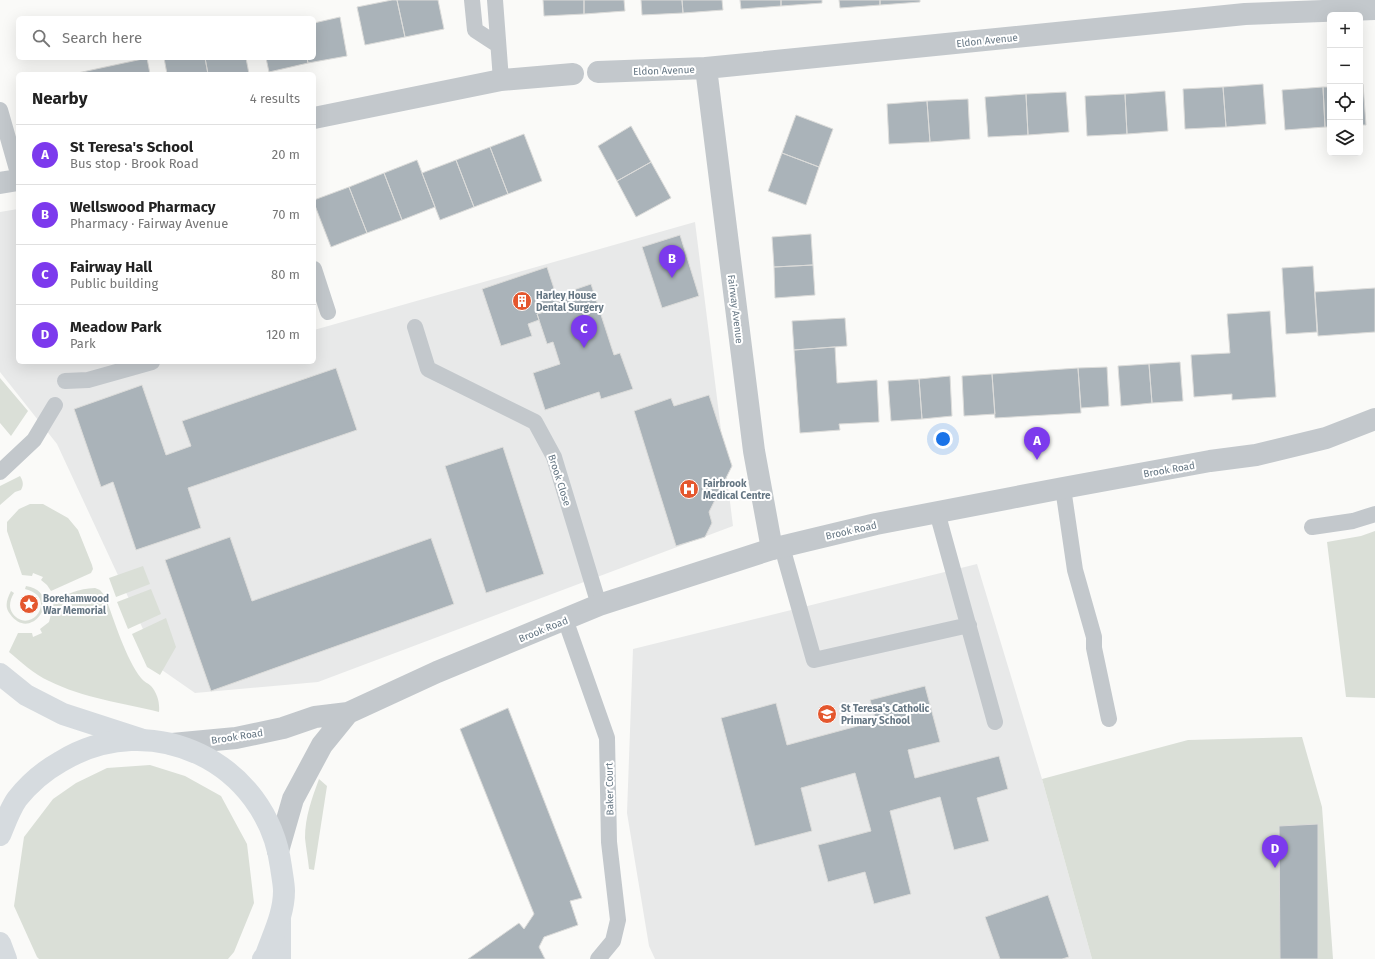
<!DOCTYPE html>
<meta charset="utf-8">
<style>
body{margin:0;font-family:"Fira Sans",sans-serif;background:#f2f2f2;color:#222}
.controls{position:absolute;right:12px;top:12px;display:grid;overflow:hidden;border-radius:6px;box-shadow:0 4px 16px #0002}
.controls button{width:36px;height:36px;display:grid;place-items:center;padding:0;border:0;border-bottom:1px solid #e0e0e0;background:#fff;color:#222;font:20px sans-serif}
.you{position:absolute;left:943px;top:439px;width:14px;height:14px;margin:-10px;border:3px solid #fff;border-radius:50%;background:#1a73e8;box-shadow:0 0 0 6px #1a73e833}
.badge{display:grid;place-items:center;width:26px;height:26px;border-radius:50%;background:#7c3aed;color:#fff;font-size:13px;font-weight:700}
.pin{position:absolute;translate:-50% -33px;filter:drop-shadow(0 1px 2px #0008)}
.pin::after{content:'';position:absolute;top:21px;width:14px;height:12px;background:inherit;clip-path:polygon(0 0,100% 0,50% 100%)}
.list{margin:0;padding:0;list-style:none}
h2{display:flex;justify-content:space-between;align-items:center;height:52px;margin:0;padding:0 16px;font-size:17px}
h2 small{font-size:13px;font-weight:400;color:#767676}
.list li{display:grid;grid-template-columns:26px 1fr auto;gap:12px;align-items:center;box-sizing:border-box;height:60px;padding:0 16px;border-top:1px solid #e0e0e0}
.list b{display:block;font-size:15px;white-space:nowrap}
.list p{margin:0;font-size:13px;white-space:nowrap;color:#767676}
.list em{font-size:13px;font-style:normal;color:#767676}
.icon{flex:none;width:22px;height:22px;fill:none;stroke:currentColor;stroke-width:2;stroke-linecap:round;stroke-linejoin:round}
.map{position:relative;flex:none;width:1375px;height:959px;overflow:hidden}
.search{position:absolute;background:#fff;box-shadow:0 4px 16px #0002;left:16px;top:16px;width:300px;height:44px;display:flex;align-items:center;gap:10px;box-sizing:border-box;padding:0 14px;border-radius:6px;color:#767676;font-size:15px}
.panel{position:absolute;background:#fff;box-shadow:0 4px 16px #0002;left:16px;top:72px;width:300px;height:292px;border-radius:6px}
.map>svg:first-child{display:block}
.built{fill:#e8e9e9}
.green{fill:#dadfd7}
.building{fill:#aab3b9;stroke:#dcdcda}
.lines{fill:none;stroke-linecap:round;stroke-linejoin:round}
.service{stroke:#c3c8cc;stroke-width:16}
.minor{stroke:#c3c8cc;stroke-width:22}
.tertiary{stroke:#c3c8cc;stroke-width:22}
.secondary{stroke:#d6dbdf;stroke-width:22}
.primary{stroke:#d6dbdf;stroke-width:22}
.labels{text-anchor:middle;stroke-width:4;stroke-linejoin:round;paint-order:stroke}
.street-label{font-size:10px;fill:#657683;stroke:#fff}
.poi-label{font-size:10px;font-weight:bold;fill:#657683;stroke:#fff;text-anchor:start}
</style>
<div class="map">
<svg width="1375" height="959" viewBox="0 0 1375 959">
<rect width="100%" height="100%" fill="#fafaf8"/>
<path class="built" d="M18,209v153h296v-32l381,-108 38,304 -415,156 -123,11 -33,-23 -105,-226 -57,-72v-160z
M977,564l65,215 50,180h-437l-6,-13 -22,-133 6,-164z"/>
<path class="green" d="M0,378l28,33 -17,25 -11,-13z
M20,476c3,5 4,8 1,14l-6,2 -15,13v-19z
M30,504h13l25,14 10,12 14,35 1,4 -2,4 -40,18 -4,-6 -6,-5 2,-3 -10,-4 -1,3 -10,-1 -15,-44v-9l12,-13z
M1375,531v167l-29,-1 -19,-155 34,-6z
M143,566l7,18 -34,13 -7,-19z
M26,586c39,6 6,59 -16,28 -6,-7 -3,-15 1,-23l3,2c-4,7 -6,14 -1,21 18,22 46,-17 12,-25z
M95,588l5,2 5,6c9,24 21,63 36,82 3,4 7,5 10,8 6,7 9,16 8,26 -36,-9 -76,-14 -110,-31 -15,-7 -28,-19 -40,-29l9,-19h14l1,4 9,-4 -2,-4 9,-7 5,-20c14,-9 24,-13 41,-14z
M151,589l10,25 -33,15 -11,-27z
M166,618l10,29 -16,28 -13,-8 -15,-33z
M1302,737l20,70 11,152h-241l-50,-180 146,-39z
M150,765l35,11 36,20 26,48 7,59 -20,49 -6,7h-189l-2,-2 -23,-51 10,-69 29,-38 23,-16 31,-15z
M319,779l8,7 -13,84 -5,-1c-1,-10 -3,-21 -4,-31 0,-21 7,-40 14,-59z"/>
<path class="building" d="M392,0h5l8,37 -40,8 -8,-38z
M397,0h41l6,29 -39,8z
M543,0h41v14l-40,2z
M584,0h40l1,11 -41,3z
M641,0h41l1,13 -41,2z
M682,0h40l1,10 -40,3z
M740,0h41v6l-40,3z
M781,0h41v3l-41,3z
M839,0h41v5l-40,3z
M880,0h40v2l-40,3z
M340,17l7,39 -39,7 -1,-5h7v-35z
M147,58l3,16h-77z
M164,58h41l3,16h-41z
M205,58h41l3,16h-41z
M266,58h41l1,5 -39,9z
M1263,84l3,40 -40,3 -3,-40z
M1363,84l3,41h-6v-40z
M1223,87l3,40 -41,2 -2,-40z
M1323,87l2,40 -40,3 -3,-40z
M1323,87h7v40h-5z
M1165,91l3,40 -41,3 -2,-40z
M1066,92l3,40 -41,3 -2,-41z
M1026,94l2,41 -40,2 -3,-40z
M1125,94l2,40 -40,2 -2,-40z
M968,99l2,40 -40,3 -3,-41z
M927,101l3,41 -41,2 -2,-40z
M796,115l37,14 -14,38 -37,-14z
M631,126l20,36 -34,19 -19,-35z
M524,134l18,47 -34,13 -18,-47z
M490,147l18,47 -34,13 -18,-47z
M782,153l37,14 -13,38 -38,-14z
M417,160l18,47 -33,13 -18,-47z
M456,160l18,47 -34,13 -18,-47z
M651,162l20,36 -35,19 -19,-36z
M384,173l18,47 -35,13 -18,-46z
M349,187l18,46 -36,14 -17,-44v-3z
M811,234l2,31 -39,2 -2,-30z
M680,235l19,61 -37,12 -20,-61z
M813,265l2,30 -40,3 -1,-31z
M1313,266l4,66 -31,2 -4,-66z
M547,267l13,40 -23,7 2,6 -11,4 4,12 -31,10 -19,-57z
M591,284l23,71 6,-2 13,36 -32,10 -2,-7 -54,18 -12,-37 27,-9 -7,-22 -6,2 -10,-30 23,-7 -4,-11z
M1375,288v44l-57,4 -3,-44z
M1270,311l6,86 -44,3v-6l-38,3 -3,-42 39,-2 -3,-39z
M845,318l2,28 -53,4 -2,-29z
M835,347l2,36 40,-3 2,42 -40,2 1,6 -40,3 -6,-83z
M1180,362l3,39 -31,2 -3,-39z
M1149,364l3,39 -31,3 -3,-40z
M1107,367l2,39 -28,2 -3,-40z
M336,368l21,62 -169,58 13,40 -65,22 -23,-68 -12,5 -27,-78 68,-24 24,70 25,-9 -9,-25z
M1078,368l3,45 -86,5 -3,-44z
M992,374l3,40 -31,2 -2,-40z
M950,376l2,40 -30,3 -3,-40z
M919,379l3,40 -31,2 -3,-40z
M709,395l23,71 -23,46 3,11 -7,14 -29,9 -42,-135 37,-13 3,8z
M503,447l41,127 -58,19 -41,-127z
M230,537l22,64 179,-63 23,66 -243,87 -46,-131z
M925,686l15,56 -32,8 7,28 84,-22 9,33 -31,9 12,43 -35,9 -14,-53 -50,14 21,83 -37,10 -9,-32 -37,10 -10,-37 53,-14 -16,-58 -54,15 11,43 -57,15 -34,-128 55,-15 11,42 89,-24 -6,-21z
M508,708l74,190 -12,3 8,24 -34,12 -5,10 6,12h-77l51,-36 5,6 10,-15 -74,-185z
M1318,824v135h-38l-1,-133z
M1048,895l21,62 -7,2h-62l-15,-42z"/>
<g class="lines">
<path class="service" d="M472,0l3,30 23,15
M495,0l6,80
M0,110l18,63
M314,269l14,43
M415,327l13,42 107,53 19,35 45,148
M65,381l23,-1 64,-18
M0,472l34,-32 21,-35
M1063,488l12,82 19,67v11l15,71
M937,512l58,210
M1312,527l41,-6 22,-7
M782,547l32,113 155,-35
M565,619l42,119 2,104 9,78 -5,21 -15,18"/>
<path class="minor" d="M706,68l48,383 18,98
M598,72l108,-4 539,-54 130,-5
M314,118l187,-38 72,-6
M0,183l18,-3"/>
<path class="tertiary" d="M172,744l64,-6 47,-10 32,-11 33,-4 89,-41 162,-67 173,-56 104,-25 187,-36 147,-27 46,-6 70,-17 49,-19
M278,851l15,-52 29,-54 26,-32"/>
<path class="secondary" d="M0,674l26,21 37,19 77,25
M280,919v40"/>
<path class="primary" d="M0,835c5,-12 10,-26 17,-36 12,-15 27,-28 43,-37 91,-56 207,0 221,105 1,8 3,17 3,24 0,23 -11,44 -18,64l-3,4
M0,943l6,16"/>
</g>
<defs>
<symbol id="building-disc" viewBox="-11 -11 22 22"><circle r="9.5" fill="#e4572e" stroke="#fff"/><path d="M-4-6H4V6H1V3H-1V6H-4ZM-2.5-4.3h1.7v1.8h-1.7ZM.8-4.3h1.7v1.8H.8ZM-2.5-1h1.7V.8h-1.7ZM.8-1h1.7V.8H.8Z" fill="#fff"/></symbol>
<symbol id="hospital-disc" viewBox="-11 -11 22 22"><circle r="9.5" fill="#e4572e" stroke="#fff"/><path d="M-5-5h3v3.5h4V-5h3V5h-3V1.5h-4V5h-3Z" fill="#fff"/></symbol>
<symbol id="sight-disc" viewBox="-11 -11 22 22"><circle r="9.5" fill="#e4572e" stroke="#fff"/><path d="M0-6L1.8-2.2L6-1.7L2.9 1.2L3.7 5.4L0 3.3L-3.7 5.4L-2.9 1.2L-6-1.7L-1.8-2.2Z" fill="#fff"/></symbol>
<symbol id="school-disc" viewBox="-11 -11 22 22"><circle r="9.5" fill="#e4572e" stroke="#fff"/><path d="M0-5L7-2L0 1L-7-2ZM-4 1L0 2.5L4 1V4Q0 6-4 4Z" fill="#fff"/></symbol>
</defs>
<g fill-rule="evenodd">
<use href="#building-disc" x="511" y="290" width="22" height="22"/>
<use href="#hospital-disc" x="678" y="478" width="22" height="22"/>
<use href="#sight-disc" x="18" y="593" width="22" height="22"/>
<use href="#school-disc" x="816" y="703" width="22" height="22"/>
</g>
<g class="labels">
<g class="street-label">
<text transform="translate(987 40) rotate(-6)" y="4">Eldon Avenue</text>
<text transform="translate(664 70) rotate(-2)" y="4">Eldon Avenue</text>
<text transform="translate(736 309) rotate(83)" y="4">Fairway Avenue</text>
<text transform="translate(1169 469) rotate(-10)" y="4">Brook Road</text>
<text transform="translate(560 480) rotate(72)" y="4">Brook Close</text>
<text transform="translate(851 530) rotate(-13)" y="4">Brook Road</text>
<text transform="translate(543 629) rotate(-22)" y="4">Brook Road</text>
<text transform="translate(237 736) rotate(-9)" y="4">Brook Road</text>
<text transform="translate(609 789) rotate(-91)" y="4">Baker Court</text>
</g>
<g class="poi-label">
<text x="536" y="299">Harley House<tspan x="536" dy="12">Dental Surgery</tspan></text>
<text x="703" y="487">Fairbrook<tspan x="703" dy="12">Medical Centre</tspan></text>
<text x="43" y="602">Borehamwood<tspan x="43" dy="12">War Memorial</tspan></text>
<text x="841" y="712">St Teresa's Catholic<tspan x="841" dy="12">Primary School</tspan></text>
</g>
</g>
</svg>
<div class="controls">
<button>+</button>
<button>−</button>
<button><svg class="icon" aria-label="locate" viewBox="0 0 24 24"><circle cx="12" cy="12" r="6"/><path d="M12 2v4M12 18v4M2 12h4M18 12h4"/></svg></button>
<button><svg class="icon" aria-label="layers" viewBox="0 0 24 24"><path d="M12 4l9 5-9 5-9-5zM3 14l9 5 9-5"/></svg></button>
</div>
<div class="you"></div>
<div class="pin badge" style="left:1037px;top:460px">A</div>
<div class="pin badge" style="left:672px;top:278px">B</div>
<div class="pin badge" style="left:584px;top:348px">C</div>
<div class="pin badge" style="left:1275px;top:868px">D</div>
<div class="search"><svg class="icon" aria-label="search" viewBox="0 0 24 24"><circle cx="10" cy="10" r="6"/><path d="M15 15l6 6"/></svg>Search here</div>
<section class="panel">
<h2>Nearby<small>4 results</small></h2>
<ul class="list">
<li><span class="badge">A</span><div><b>St Teresa's School</b><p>Bus stop · Brook Road</p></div><em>20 m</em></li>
<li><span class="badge">B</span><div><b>Wellswood Pharmacy</b><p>Pharmacy · Fairway Avenue</p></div><em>70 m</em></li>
<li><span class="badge">C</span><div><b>Fairway Hall</b><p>Public building</p></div><em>80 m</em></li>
<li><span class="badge">D</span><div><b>Meadow Park</b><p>Park</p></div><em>120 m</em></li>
</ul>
</section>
</div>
